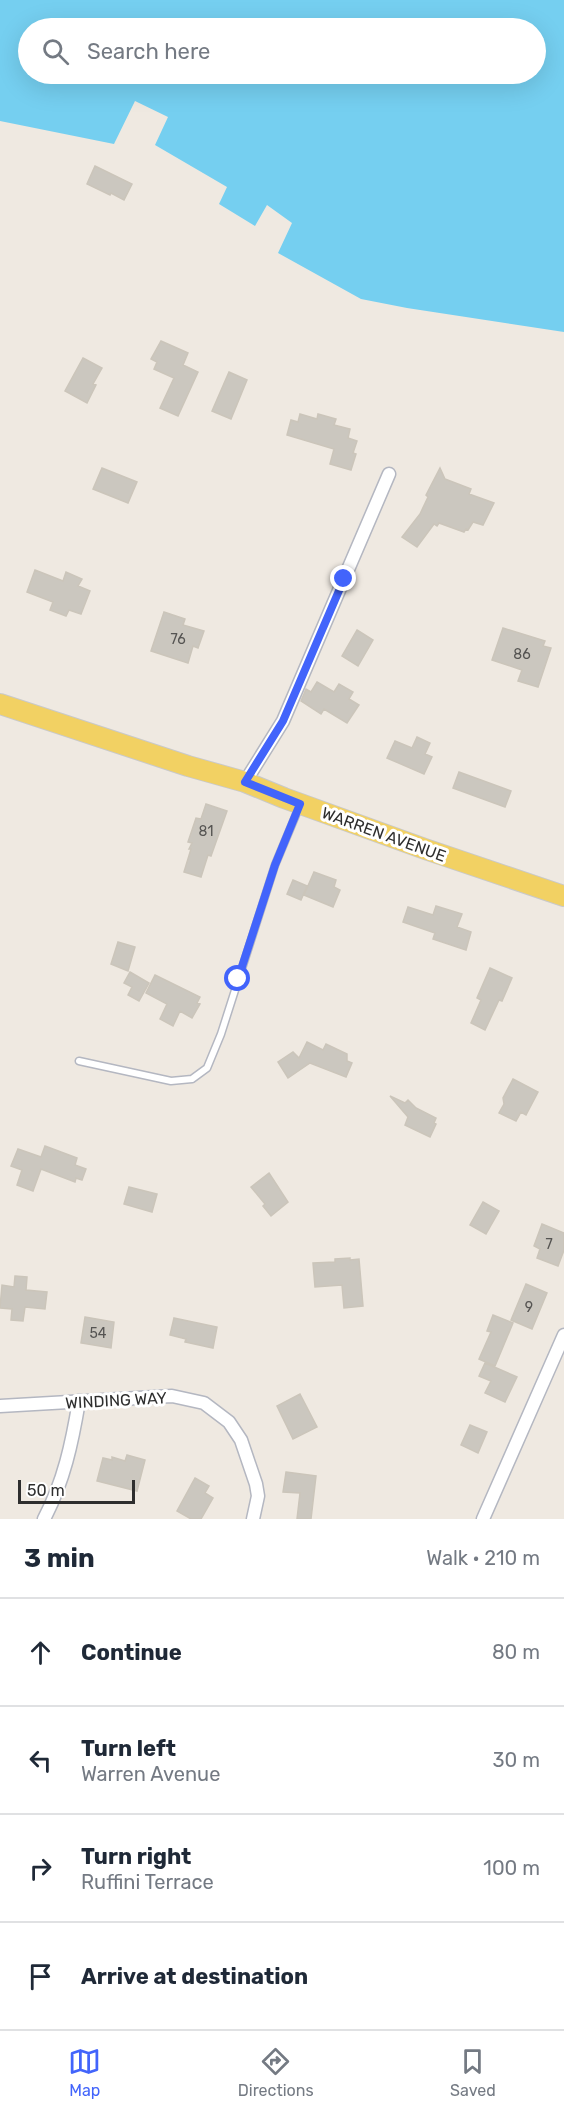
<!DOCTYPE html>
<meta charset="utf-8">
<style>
body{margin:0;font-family:Rubik,sans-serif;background:#f6f6f7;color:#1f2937}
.scale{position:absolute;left:18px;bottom:15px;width:117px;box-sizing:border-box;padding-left:6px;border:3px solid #2e2e2e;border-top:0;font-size:16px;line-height:21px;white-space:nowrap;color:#2e2e2e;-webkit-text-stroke:4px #fff;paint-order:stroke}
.stop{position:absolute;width:18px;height:18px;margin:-14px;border:4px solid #4264fb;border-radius:50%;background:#fff}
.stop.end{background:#4264fb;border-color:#fff;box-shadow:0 2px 6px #0008}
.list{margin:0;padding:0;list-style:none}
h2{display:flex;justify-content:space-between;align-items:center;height:78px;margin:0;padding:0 24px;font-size:26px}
h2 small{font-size:20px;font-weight:400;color:#747a83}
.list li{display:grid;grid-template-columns:39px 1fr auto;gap:18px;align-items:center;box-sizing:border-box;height:108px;padding:0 24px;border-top:2px solid #e0e1e3}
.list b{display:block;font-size:22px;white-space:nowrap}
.list p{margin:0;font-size:20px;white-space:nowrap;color:#747a83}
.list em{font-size:20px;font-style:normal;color:#747a83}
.icon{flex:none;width:33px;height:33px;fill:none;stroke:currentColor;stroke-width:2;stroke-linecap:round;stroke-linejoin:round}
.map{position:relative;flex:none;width:564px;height:1519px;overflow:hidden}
.search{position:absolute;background:#fff;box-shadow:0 6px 24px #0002;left:18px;right:18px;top:18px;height:66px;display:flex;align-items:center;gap:15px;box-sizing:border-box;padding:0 21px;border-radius:33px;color:#747a83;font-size:22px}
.sheet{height:510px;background:#fff}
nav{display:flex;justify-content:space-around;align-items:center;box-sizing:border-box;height:84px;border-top:2px solid #e0e1e3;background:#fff;font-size:16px;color:#747a83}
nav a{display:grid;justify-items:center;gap:3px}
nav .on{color:#4264fb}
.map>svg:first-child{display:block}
.water{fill:#75cff0;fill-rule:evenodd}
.building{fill:#cbc7bf;stroke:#cbc5ba;stroke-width:1.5}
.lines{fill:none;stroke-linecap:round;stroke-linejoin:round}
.service-casing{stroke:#b4b7c1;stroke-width:9}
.minor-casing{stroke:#b4b7c1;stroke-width:15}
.primary-casing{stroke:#c9c9c9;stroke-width:22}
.service{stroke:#fff;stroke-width:6}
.minor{stroke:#fff;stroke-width:12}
.primary{stroke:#f2d163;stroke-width:20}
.route{stroke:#4264fb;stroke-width:8}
.labels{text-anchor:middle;stroke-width:6;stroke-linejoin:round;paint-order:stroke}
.number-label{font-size:14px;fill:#555452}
.street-label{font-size:16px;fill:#2e2e2e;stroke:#fff}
</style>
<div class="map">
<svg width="564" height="1519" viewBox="0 0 564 1519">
<rect width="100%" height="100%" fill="#efe9e1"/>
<path class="water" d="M0,0h564v332l-157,-24 -46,-9 -83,-46 14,-30 -25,-18 -12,21 -36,-22 8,-17 -72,-42 13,-28 -33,-16 -21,43 -114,-23zM28,28h508v46h-508z"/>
<path class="building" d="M95,166l37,18 -8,16 -13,-7 -1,2 -23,-11z
M161,341l27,12 -5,12 15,7 -20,44 -18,-8 14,-30 -20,-9 3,-7 -6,-3z
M83,358l19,10 -9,16 3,1 -9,18 -22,-12z
M229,372l18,8 -16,39 -19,-8z
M300,414l17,5 1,-5 18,5 -2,6 16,4 -2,9 9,3 -4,12 3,1 -5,16 -21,-6 4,-15 -47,-14 4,-15 7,2z
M102,468l35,14 -9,21 -35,-14z
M440,468l5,11 26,10 -2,5 25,9 -11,22 -10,-3 -5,8 -2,-1 -2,3 -25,-9 -2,3 -3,-2 -17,23 -15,-10 18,-23 8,-17 -2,-2z
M35,570l28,11 3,-9 16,7 -4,7 12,5 -9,23 -12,-4 -3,6 -16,-6 3,-8 -26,-10z
M164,612l21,7 -2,6 21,6 -6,17 -5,-2 -5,17 -37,-12z
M503,628l42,13 -2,5 8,2 -13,39 -20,-6 4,-11 -30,-10z
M357,630l16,10 -15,26 -16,-10z
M317,682l17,10 5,-8 14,8 -4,7 10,6 -12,18 -23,-14 -3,5 -20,-13 5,-12 5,3z
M417,737l13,6 -5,11 7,3 -8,17 -37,-16 8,-17 17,7z
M459,772l52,19 -6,16 -52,-19z
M206,804l21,7 -16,45 -3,-1 -7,22 -17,-5 7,-23h-2l3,-6 -4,-1 8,-24 5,1z
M314,872l22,8 -2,7 6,3 -7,17 -29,-12z
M293,880l14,6 -6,14 -14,-6z
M436,906l26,8 -5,13 14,5 -5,18 -33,-11 2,-6 -32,-11 5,-15 25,8z
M118,942l17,5 -7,24 -17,-7z
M490,968l22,10 -10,23 -3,-1 -14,30 -14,-7 10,-23 -4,-2z
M130,972l19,11 -10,18 -11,-6 4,-8 -8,-4z
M155,975l45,22 -3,6 3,1 -8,14 -12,-7 -7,15 -13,-7 7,-15 -21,-11z
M307,1042l16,8 3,-6 21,10v7l5,2 -6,14 -36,-14 -22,15 -10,-16 15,-10 6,6z
M513,1079l25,13 -12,23 -5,-3 -5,9 -17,-8 5,-9 -1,-6z
M390,1096l15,7 3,-3 8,8 20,10 -2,5 2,1 -6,13 -25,-12 3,-8z
M45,1146l32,12 -2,7 11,4 -4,11 -6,-2 -1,4 -34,-13 -8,22 -16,-6 5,-15 -11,-4 7,-17 23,8z
M269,1173l19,29 -17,14 -8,-10 2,-2 -14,-17z
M129,1187l28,7 -5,18 -28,-8z
M483,1202l16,9 -13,23 -16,-9z
M542,1224l22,9v17l-6,16 -21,-8 3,-9 -6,-3z
M350,1258v2l9,-1 4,47 -19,2 -2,-23 -27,2 -2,-24 22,-1v-3z
M15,1276l12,1 -1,13 21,2 -2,17 -20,-2 -2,14 -12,-1 1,-11 -12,-1 2,-23 12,2z
M526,1284l21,9 -15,36 -21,-9z
M493,1315l20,8 -18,43 -16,-7 12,-27 -4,-1z
M85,1317l29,5 -3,26 -30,-5z
M174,1318l43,9 -4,21 -28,-6 1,-3 -16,-4z
M485,1363l32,14 -12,25 -20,-9 6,-12 -12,-5z
M300,1394l17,33 -24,12 -16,-33z
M470,1425l17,7 -9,21 -17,-8z
M127,1455l18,5 -8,31 -40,-10 6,-23 9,2v-3l13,4z
M286,1472l30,4 -5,43h-14l3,-26 -17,-1z
M195,1478l14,8 -4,7 8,5 -12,21h-10l-14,-8z"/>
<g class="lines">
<defs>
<path id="service" d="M79,1061l92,20 21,-2 15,-11 14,-34 54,-169 25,-60"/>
<path id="minor" d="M245,782l38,-61 106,-247
M0,1406l172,-10 32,7 25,19 12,18 15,44 2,12 -5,23
M44,1519c20,-38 28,-76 35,-118
M483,1519l81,-184"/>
<path id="primary" d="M0,704l188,62 57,16 39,16 141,51 139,47"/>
</defs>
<use href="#service" class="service-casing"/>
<use href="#minor" class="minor-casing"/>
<use href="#primary" class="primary-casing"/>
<use href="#service" class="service"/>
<use href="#minor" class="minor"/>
<use href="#primary" class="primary"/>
</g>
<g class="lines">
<path class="route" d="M238,979l37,-114 25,-61 -55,-22 38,-61 61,-142"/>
</g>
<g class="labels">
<g class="number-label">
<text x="178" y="644">76</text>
<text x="522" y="659">86</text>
<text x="206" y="836">81</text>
<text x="549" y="1249">7</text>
<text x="529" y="1312">9</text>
<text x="98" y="1338">54</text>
</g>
<g class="street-label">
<text transform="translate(384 834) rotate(20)" y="6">WARREN AVENUE</text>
<text transform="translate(116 1400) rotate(-3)" y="6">WINDING WAY</text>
</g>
</g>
</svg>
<div class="scale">50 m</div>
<div class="stop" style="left:238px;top:979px"></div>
<div class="stop end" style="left:344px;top:579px"></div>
<div class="search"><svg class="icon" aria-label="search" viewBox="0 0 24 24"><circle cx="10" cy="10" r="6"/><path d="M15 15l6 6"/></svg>Search here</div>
</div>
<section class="sheet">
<h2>3 min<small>Walk · 210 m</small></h2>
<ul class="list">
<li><svg class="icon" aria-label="ahead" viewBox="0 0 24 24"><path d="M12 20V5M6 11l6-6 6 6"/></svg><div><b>Continue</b></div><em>80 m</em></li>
<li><svg class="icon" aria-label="left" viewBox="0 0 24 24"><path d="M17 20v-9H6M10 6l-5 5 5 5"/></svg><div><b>Turn left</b><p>Warren Avenue</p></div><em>30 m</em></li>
<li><svg class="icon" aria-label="right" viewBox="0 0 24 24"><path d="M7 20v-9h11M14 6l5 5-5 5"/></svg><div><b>Turn right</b><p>Ruffini Terrace</p></div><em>100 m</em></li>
<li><svg class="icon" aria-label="arrive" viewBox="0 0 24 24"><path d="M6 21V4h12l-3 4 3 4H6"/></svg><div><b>Arrive at destination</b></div></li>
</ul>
</section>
<nav>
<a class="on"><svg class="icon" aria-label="map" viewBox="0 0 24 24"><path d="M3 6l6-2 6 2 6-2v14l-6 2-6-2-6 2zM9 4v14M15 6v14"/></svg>Map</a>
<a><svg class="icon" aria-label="directions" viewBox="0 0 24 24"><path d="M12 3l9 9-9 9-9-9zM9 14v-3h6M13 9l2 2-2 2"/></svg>Directions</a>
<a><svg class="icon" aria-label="saved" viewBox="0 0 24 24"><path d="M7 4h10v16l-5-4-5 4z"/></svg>Saved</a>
</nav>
